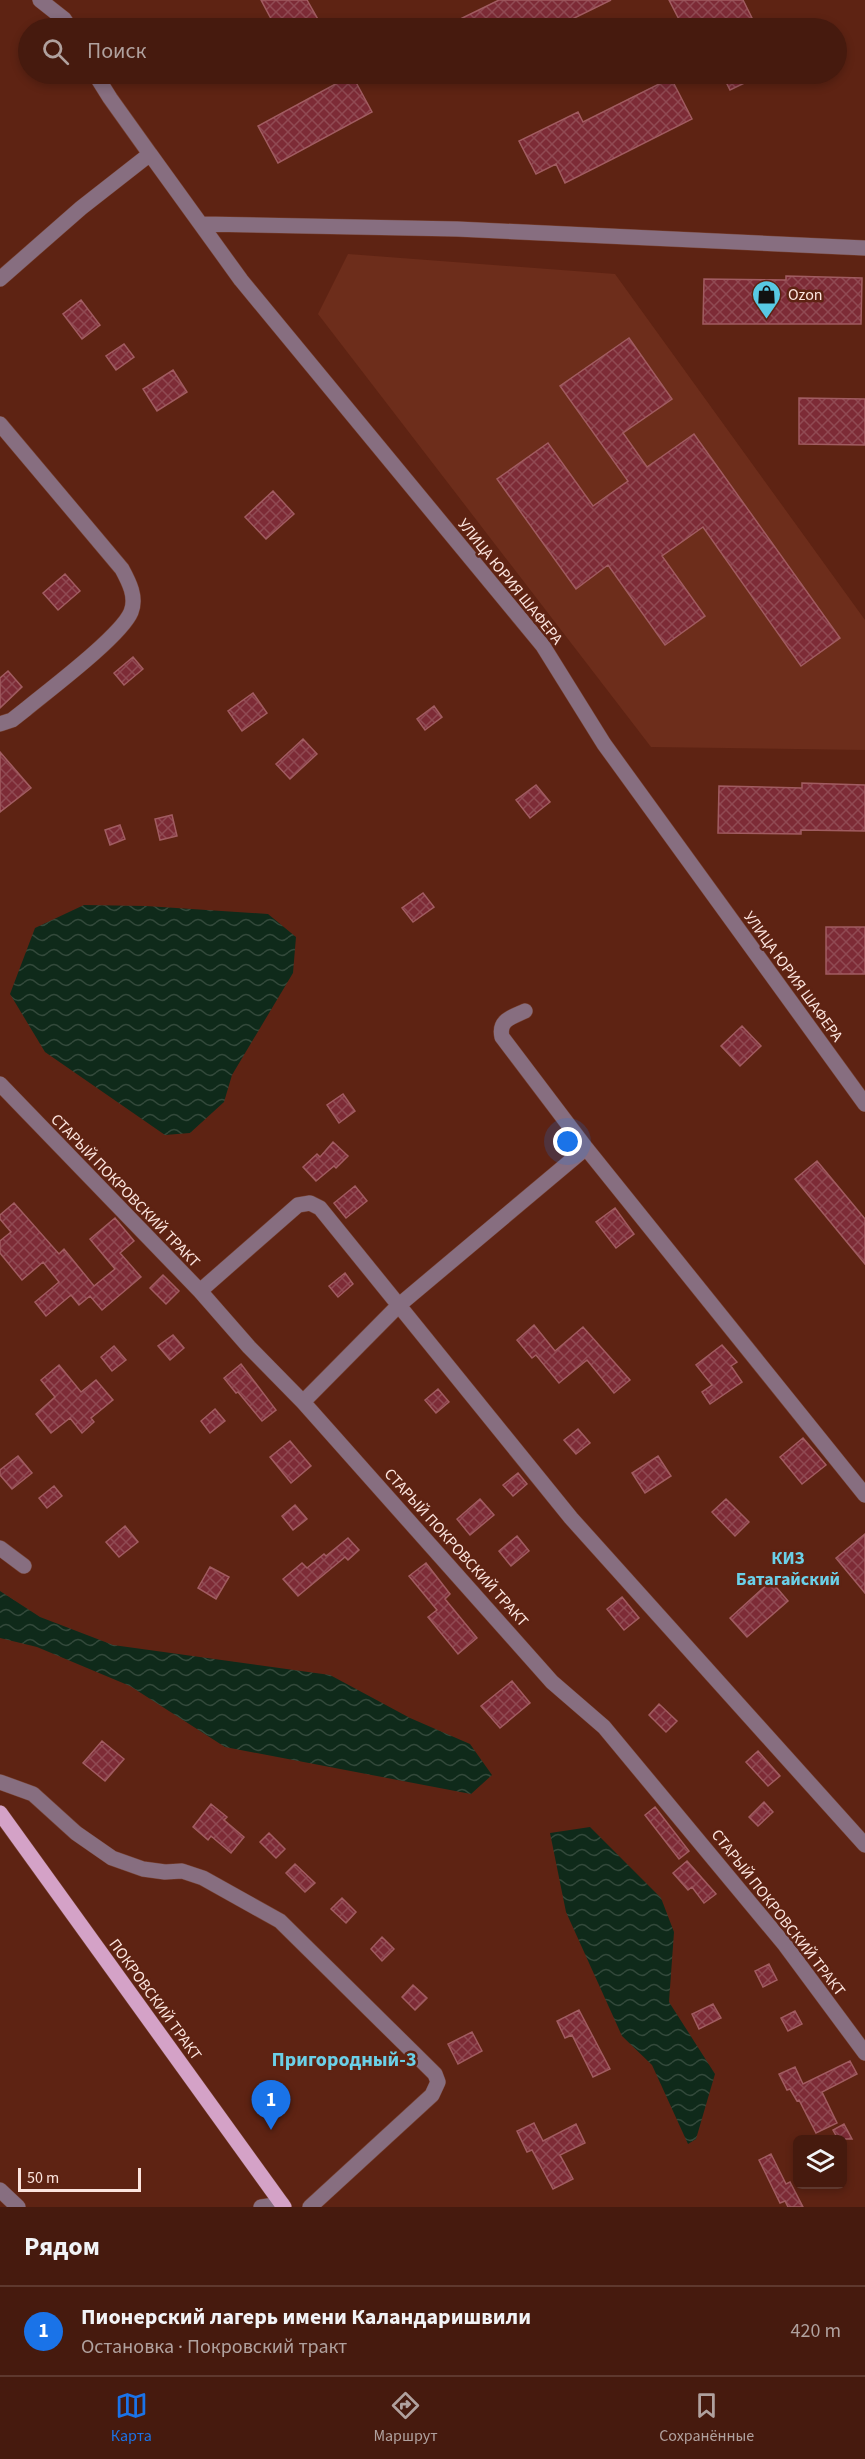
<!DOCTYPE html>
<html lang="ru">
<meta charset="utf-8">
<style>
body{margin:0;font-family:"Source Sans 3",sans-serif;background:#4d2317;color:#f1f3f6}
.controls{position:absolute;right:18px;bottom:18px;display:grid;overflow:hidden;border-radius:9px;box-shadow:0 3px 9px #0003}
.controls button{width:54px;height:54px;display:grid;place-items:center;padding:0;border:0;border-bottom:2px solid #5e382e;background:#461a0e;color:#f1f3f6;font:30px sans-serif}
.scale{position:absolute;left:18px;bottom:15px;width:123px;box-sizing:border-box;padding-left:6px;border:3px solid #fce4de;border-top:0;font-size:16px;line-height:21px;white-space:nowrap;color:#fce4de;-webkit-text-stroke:4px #5e2313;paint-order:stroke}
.you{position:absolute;left:568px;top:1142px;width:21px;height:21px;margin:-15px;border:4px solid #fff;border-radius:50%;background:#1a73e8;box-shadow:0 0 0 9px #1a73e833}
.badge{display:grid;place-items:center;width:39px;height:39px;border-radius:50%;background:#1a73e8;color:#fff;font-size:20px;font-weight:700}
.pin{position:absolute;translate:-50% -50px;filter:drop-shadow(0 2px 3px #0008)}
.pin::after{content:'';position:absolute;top:32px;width:21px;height:18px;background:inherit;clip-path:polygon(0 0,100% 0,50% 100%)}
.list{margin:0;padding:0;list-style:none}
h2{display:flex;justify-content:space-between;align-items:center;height:78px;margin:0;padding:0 24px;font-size:26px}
h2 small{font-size:20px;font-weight:400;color:#b0a19e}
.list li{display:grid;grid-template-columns:39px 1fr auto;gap:18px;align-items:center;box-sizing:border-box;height:90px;padding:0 24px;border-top:2px solid #5e382e}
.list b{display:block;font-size:22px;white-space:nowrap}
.list p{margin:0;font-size:20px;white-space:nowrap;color:#b0a19e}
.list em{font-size:20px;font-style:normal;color:#b0a19e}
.icon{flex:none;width:33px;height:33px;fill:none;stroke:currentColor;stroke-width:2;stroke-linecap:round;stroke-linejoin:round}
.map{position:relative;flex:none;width:865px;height:2207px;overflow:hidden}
.search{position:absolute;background:#461a0e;box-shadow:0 3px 9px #0003;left:18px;right:18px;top:18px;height:66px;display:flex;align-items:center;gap:15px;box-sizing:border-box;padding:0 21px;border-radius:33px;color:#b0a19e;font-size:22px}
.sheet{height:168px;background:#461a0e}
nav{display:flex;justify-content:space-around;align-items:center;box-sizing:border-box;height:84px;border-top:2px solid #5e382e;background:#461a0e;font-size:16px;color:#b0a19e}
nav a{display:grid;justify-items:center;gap:3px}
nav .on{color:#1a73e8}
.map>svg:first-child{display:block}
.built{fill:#6d2d1b}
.water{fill:url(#water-waves)}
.building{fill:url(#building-cross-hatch);stroke:#a15c61;stroke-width:1.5}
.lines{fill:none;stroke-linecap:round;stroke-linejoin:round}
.minor-casing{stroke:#774233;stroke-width:16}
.major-casing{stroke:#774233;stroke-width:16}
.minor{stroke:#876e80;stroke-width:15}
.major{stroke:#d4a2c7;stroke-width:15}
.labels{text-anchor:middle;stroke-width:5;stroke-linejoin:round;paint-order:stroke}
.poi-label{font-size:16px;fill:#fce4de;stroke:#5e2313;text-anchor:start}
.street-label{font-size:16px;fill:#fce4de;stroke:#5e2313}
.neighbourhood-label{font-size:18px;font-weight:bold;fill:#6bd0e8;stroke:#5e2313}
.quarter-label{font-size:20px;font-weight:bold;fill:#6bd0e8;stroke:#5e2313}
</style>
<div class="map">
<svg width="865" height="2207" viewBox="0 0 865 2207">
<defs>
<pattern id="water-waves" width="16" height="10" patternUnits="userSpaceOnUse" patternTransform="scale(1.5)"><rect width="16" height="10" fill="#0f2a1a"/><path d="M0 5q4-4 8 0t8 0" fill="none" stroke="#33493b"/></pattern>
<pattern id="building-cross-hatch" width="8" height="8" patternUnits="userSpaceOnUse" patternTransform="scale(1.5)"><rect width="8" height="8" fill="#7d2b36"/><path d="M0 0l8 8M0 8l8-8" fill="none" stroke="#904a53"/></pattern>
</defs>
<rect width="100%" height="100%" fill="#5e2313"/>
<path class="built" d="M348,254l267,20 250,346v130l-214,-3 -333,-433z"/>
<path class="water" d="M84,905l62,1 122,8 28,23 -3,36 -61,102 -8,27 -34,31 -25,2 -120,-83 -35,-58 25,-66z
M0,1591l40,26 73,28 217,30 80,43 60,26 22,31 -21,19 -246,-47 -95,-61 -93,-39 -37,-9z
M590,1827l71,71 13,34 -5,70 46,72 -19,65 -8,5 -36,-79 -30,-29 -56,-124 -16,-79z"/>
<path class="building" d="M261,0h46l13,23 -11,5h-33z
M499,0h112l-57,28 -2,-4 -9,4h-101z
M669,0h74l14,28h-57l-4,-7 -13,6z
M722,74h41l-33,16z
M352,75l20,37 -94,51 -20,-37z
M671,78l21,41 -127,64 -9,-19 -20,10 -17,-33 59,-29 5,10z
M786,276l76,2 -1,46h-158l1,-45 82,1z
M81,300l19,25 -18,14 -19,-25z
M629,338l43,61 -49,34 24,34 47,-33 146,204 -39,28 -98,-139 -41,29 43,60 -40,29 -57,-80 -32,24 -79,-110 51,-36 45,63 35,-25 -68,-95z
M124,344l10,13 -18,13 -10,-14z
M173,370l14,22 -30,19 -14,-22z
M799,398l66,1v46l-66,-1z
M273,491l21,23 -28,25 -21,-22z
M65,574l15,17 -22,19 -15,-17z
M133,657l10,12 -19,16 -10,-12z
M8,671l14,16 -22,21v-30z
M253,693l14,20 -25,18 -14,-20z
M434,706l8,11 -17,13 -8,-11z
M303,739l14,15 -27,25 -14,-15z
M0,752l31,36 -31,24z
M802,783l63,2v46l-64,-1v4l-83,-1 1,-47 83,2z
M536,785l14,17 -20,16 -14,-18z
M172,815l5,21 -17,4 -5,-21z
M120,825l5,14 -15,6 -5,-15z
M423,893l11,14 -21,15 -11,-14z
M826,927h39v47h-39z
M742,1026l19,20 -21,20 -19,-20z
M343,1094l12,17 -16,12 -12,-18z
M333,1142l15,14 -12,12 -2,-2 -18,15 -13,-14 14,-13 3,3z
M817,1161l48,58v45l-70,-85z
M355,1186l12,15 -21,17 -12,-15z
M14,1203l45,51 5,-5 30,37 21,-17 -25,-30 25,-21 19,23 -14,12 21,24 -39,33 -12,-14 -11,9 -8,-10 -25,21 -11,-14 24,-20 -16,-20 -21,18 -22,-27v-12l11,-9 -11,-13v-4z
M615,1208l19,26 -18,14 -20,-26z
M345,1273l8,11 -15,13 -9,-11z
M163,1275l16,16 -13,13 -16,-16z
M534,1325l21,26 28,-24 47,53 -16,13 -27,-33 -28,23 -23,-28 -4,3 -15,-18z
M173,1335l11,13 -14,12 -12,-14z
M722,1345l15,17 -6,4 11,16 -32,22 -8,-12 10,-7 -16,-20z
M114,1346l12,14 -14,11 -11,-14z
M241,1364l35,46 -14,11 -24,-29 -2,1 -12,-15z
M59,1365l22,27 15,-12 17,20 -22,18 3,4 -12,11 -12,-15 -19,15 -15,-19 19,-17 -14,-17z
M438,1389l11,13 -13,11 -11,-13z
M215,1409l10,12 -15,12 -9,-12z
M578,1429l12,14 -14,11 -12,-14z
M803,1438l23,27 -24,19 -22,-27z
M290,1441l21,25 -20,17 -21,-26z
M18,1456l14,17 -20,16 -12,-14v-5z
M658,1456l13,20 -26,17 -13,-20z
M518,1473l9,11 -14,12 -10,-11z
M54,1486l8,10 -15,12 -8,-10z
M480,1499l14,16 -24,20 -13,-16z
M726,1499l23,23 -14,14 -23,-24z
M295,1505l12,14 -14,11 -11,-14z
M125,1526l13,16 -19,15 -13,-15z
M865,1534v59l-29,-35z
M517,1536l12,15 -18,15 -12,-15z
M348,1538l11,12 -11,10 -3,-3 -47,39 -15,-17 19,-16 5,5 17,-14 2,2z
M426,1563l24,31 -5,5 32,39 -19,16 -30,-37 9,-7 -28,-34z
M210,1567l19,10 -13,22 -18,-11z
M771,1581l17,20 -41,36 -17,-19z
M622,1597l17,21 -15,12 -17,-21z
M512,1681l18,22 -30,25 -19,-22z
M659,1704l18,17 -11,11 -17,-17z
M102,1741l22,18 -19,22 -22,-18z
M758,1751l22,25 -12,10 -22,-24z
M764,1802l9,10 -15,14 -9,-9z
M211,1804l16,13 -3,3 20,17 -13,16 -20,-17 -3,4 -15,-13z
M655,1807l34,44 -10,8 -34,-44z
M269,1833l16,16 -9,9 -16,-16z
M687,1861l29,33 -12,9 -12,-16 -4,3 -15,-17z
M295,1864l20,19 -10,9 -19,-19z
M342,1898l14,14 -10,11 -15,-14z
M382,1937l12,12 -12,12 -11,-12z
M769,1964l8,16 -14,7 -8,-16z
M413,1985l14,13 -12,12 -13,-13z
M713,2004l8,14 -22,11 -7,-15z
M579,2010l31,59 -17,8 -21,-42 -7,3 -8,-17z
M795,2011l7,13 -14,7 -7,-13z
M472,2032l10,19 -24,13 -10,-20z
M850,2061l7,13 -35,18 15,31 -21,10 -17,-33 -2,1 -7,-12 -3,1 -8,-16 16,-7 8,17z
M534,2123l9,18 33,-17 9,19 -25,12 13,24 -20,10 -21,-39 -5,2 -10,-21z
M844,2124l8,15h-14l-5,-9z
M771,2154l15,30 4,-2 13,25h-15l-3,-6 -5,2 -21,-43z"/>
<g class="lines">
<defs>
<path id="minor" d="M40,0l24,19 6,9
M150,154l91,126 302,366 61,98 261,360
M202,224l255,5 408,19
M0,279l81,-71 69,-54 -40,-56 -15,-24
M0,424l122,145c7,13 15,28 9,43 -10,24 -82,78 -105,97l-14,11 -12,4
M525,1011c-13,6 -27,9 -23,26l84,111
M0,1084l200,207 49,56 54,55 249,280 52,45 181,218 80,108
M200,1291l98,-86 12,-2 10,5 251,310 294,327
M303,1402l95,-96 188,-158 279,347
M0,1548l24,18
M0,1782l33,12 43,39 36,25 31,11 22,3 17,-1 21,7 77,43 155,153 3,8 -6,13 -122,112
M0,2190l18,17
M261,2207l21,-3"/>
<path id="major" d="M0,1813l284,394"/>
</defs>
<use href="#minor" class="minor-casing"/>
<use href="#major" class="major-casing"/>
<use href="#minor" class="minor"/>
<use href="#major" class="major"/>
</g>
<defs>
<symbol id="shop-pin" viewBox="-11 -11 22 30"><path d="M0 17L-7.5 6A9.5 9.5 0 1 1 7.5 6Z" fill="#58c9e3" stroke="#5e2313"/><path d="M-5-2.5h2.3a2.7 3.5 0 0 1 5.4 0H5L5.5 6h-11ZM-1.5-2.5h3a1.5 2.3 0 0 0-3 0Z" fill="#111"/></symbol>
</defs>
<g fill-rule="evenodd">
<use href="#shop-pin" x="750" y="278" width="33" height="45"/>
</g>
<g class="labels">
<g class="poi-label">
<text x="788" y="300">Ozon</text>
</g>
<g class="street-label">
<text transform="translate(511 581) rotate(51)" y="6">УЛИЦА ЮРИЯ ШАФЕРА</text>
<text transform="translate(794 976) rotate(54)" y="6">УЛИЦА ЮРИЯ ШАФЕРА</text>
<text transform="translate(126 1190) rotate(46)" y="6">СТАРЫЙ ПОКРОВСКИЙ ТРАКТ</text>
<text transform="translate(457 1547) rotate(48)" y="6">СТАРЫЙ ПОКРОВСКИЙ ТРАКТ</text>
<text transform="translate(779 1912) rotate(52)" y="6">СТАРЫЙ ПОКРОВСКИЙ ТРАКТ</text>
<text transform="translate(156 1999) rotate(54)" y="6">ПОКРОВСКИЙ ТРАКТ</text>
</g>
<g class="neighbourhood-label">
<text x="788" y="1564">КИЗ<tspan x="788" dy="21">Батагайский</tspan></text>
</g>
<g class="quarter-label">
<text x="344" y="2066">Пригородный-3</text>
</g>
</g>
</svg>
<div class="controls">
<button><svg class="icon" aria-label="layers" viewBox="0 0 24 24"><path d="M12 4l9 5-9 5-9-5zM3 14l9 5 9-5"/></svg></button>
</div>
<div class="scale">50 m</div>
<div class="you"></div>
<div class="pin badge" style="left:271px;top:2130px">1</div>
<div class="search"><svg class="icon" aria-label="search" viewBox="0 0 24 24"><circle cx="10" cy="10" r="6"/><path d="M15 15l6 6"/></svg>Поиск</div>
</div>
<section class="sheet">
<h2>Рядом<small></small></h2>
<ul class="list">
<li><span class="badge">1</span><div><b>Пионерский лагерь имени Каландаришвили</b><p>Остановка · Покровский тракт</p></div><em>420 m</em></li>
</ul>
</section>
<nav>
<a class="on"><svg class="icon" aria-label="map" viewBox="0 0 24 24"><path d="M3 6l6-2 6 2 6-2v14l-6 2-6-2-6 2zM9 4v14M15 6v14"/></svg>Карта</a>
<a><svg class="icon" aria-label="directions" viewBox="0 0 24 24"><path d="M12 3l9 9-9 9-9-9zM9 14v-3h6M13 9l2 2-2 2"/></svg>Маршрут</a>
<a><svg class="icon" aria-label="saved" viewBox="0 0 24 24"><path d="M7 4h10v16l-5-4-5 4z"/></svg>Сохранённые</a>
</nav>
